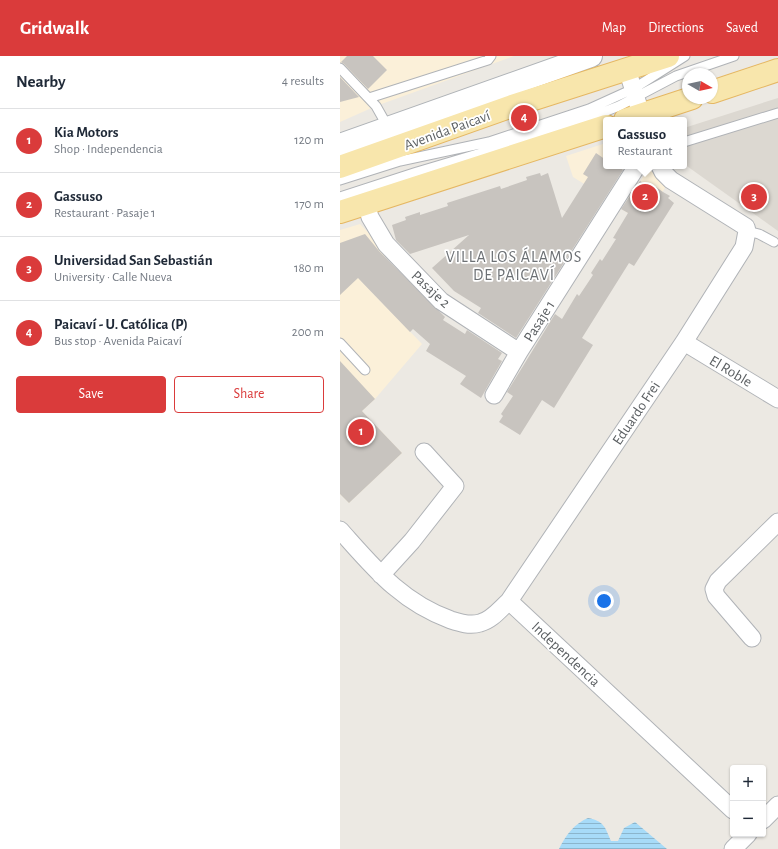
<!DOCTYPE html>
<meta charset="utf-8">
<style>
body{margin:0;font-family:"Alegreya Sans",sans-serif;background:#f2f2f3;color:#1f2937}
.controls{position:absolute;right:12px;bottom:12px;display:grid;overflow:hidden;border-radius:4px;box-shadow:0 1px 3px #0004}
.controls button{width:36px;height:36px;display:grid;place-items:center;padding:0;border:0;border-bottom:1px solid #e0e1e3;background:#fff;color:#1f2937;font:20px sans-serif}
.compass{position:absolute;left:342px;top:12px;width:36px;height:36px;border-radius:50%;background:#fff;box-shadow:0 1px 3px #0004;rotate:99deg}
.you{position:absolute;left:264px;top:545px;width:14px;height:14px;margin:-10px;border:3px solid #fff;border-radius:50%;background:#1a73e8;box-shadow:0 0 0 6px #1a73e833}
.badge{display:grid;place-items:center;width:26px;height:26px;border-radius:50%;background:#da3b3b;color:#fff;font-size:13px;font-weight:700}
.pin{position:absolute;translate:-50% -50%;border:2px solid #fff;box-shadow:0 1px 4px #0006}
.popup{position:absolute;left:263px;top:61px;width:84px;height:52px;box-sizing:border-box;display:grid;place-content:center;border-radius:4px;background:#fff;filter:drop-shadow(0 1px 3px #0005);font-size:13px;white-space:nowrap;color:#747a83}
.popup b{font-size:15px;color:#1f2937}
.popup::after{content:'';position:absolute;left:50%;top:100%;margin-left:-8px;border:8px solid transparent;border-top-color:#fff}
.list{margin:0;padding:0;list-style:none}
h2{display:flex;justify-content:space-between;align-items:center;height:52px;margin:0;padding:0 16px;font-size:17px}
h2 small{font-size:13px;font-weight:400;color:#747a83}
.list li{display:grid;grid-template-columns:26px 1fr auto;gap:12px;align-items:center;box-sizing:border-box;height:64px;padding:0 16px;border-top:1px solid #e0e1e3}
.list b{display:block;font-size:15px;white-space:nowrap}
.list p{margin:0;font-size:13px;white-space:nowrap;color:#747a83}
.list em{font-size:13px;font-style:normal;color:#747a83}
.actions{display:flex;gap:8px;padding:12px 16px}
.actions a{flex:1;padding:9px 0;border:1px solid #da3b3b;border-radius:4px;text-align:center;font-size:14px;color:#da3b3b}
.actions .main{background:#da3b3b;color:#fff}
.map{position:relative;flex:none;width:438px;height:793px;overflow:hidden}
header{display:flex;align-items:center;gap:24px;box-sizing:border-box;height:56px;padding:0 20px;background:#da3b3b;color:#fff}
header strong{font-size:19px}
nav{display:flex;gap:22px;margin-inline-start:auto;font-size:14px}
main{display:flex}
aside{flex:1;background:#fff}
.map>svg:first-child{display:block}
.commercial{fill:#fbf0d9}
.education{fill:#dcd8d1}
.water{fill:url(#water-rules)}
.building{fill:#c8c4bf}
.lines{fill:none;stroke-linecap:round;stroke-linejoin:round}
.lane-casing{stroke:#b0b3b7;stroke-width:11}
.street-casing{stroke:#b0b3b7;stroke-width:19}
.secondary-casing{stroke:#afb3b7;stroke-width:24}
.primary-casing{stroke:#e5b763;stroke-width:24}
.lane{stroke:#fff;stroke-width:9}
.street{stroke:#fff;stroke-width:17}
.secondary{stroke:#fff;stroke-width:22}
.primary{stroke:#f8e6ac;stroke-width:22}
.labels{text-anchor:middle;stroke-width:3.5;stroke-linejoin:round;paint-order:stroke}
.street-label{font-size:15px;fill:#5b5f62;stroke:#fff}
.neighbourhood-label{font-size:16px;letter-spacing:1px;fill:#6c7074;stroke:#fff}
</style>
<header>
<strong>Gridwalk</strong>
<nav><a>Map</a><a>Directions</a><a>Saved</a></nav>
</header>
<main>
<aside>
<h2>Nearby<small>4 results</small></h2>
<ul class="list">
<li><span class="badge">1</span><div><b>Kia Motors</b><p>Shop · Independencia</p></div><em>120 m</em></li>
<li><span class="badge">2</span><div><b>Gassuso</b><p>Restaurant · Pasaje 1</p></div><em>170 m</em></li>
<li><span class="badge">3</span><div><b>Universidad San Sebastián</b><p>University · Calle Nueva</p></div><em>180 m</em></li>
<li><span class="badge">4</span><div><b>Paicaví - U. Católica (P)</b><p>Bus stop · Avenida Paicaví</p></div><em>200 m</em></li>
</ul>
<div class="actions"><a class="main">Save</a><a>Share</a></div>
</aside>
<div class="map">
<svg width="438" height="793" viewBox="0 0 438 793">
<defs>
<pattern id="water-rules" width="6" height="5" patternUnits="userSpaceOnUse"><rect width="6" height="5" fill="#a7dbf8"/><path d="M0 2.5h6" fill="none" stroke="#8bb5cc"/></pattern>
</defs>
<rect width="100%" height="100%" fill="#ece9e3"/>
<path class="commercial" d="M0,0h174l-138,50 -36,16z
M266,87v23l-12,24 -21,-13 -7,-21z
M308,113l20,14 -25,40 -20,-13z
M20,168l28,29 -27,28 61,63 -47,55 -13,12 40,42 -53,50 -9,-9v-264z"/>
<path class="education" d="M438,42v133l-94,-67v-36z"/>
<path class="water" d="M248,762c16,3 17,9 23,23h7l6,-13 11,-6 32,27h-108c6,-13 16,-26 29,-31z"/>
<path class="building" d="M7,0h26l14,14 -19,19 -24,-25 -3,-2z
M0,21l19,20 -19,5z
M256,97l10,7v6h12l5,4 -107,168 -38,-25 3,-5 -27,-17 -22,-23 37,-33 -59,19 -14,-14 -4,-15 14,-5 -1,-3 15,-5v3l28,-9 -1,-3 53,-17 1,3 26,-9 -1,-3 14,-4 1,3 7,-3 14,45 26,-41 -5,-3z
M300,125l14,9 2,-3 7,5 7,4 -2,2 6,5 -40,63 -5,-3 -47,75 11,7 -39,63 -12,-8 -22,35 -21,-13 4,-6 -2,-2 12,-18 -6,-4 48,-78 7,5 15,-25 2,2 14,-21 -2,-2 9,-14 2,2 14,-22 -3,-1 15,-25 -7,-4z
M25,178l14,17 66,66 -2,3 22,14 2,-4 35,23 -4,6 4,2 -21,37 -21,-14 6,-8 -40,-25 4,-7 -17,-15 -3,3 -52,-54 -18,17v-52z
M0,305l35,38 -13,12 40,42 -53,50 -9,-9z"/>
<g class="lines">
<defs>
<path id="lane" d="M0,12l36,38 13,23
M29,42l119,-38 3,-4
M344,86l94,-29
M0,124l60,-19 89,-19 100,-33 44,-20 52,-33
M0,141l77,-25 74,-22 100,-33 28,-11 57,-30 58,-20
M407,175l12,3 15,8
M0,287l25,27"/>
<path id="street" d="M287,13l16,51
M26,147l4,14 16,27 55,57 78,51
M344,286l94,57
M154,339l25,-43 118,-186
M0,474c34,38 61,72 111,90 9,3 19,6 29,3 12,-3 20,-14 29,-22l175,-259 60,-95 3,-16 -1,-4 -75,-47 -8,-8 -3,-6
M41,519l31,-34 43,-55 -31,-34
M169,545l224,209
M412,582l-36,-42 -2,-7 4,-8 60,-59
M423,764l15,-15
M393,793l15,-15"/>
<path id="secondary" d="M0,89l251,-89"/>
<path id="primary" d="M372,36l66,-22
M285,64l67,-22
M0,111l172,-61 156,-50
M0,156l266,-86"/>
</defs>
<use href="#lane" class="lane-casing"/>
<use href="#street" class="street-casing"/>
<use href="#secondary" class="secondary-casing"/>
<use href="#primary" class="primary-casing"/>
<use href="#lane" class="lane"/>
<use href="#street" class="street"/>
<use href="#secondary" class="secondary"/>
<use href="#primary" class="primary"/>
</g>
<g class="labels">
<g class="street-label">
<text transform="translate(107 74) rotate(-20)" y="5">Avenida Paicaví</text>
<text transform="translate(91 233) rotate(43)" y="5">Pasaje 2</text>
<text transform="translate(199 265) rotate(-58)" y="5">Pasaje 1</text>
<text transform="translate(391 315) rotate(31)" y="5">El Roble</text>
<text transform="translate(296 357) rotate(-56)" y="5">Eduardo Frei</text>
<text transform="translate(226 598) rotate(43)" y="5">Independencia</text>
</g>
<g class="neighbourhood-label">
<text x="174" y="206">VILLA LOS ÁLAMOS<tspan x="174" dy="18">DE PAICAVÍ</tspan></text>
</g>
</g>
</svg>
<div class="controls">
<button>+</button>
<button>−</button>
</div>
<svg class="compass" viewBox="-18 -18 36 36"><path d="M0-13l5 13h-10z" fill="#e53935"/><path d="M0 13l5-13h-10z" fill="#747a83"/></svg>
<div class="you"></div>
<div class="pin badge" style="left:21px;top:376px">1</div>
<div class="pin badge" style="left:305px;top:141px">2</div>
<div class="popup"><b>Gassuso</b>Restaurant</div>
<div class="pin badge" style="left:414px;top:141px">3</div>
<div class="pin badge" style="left:184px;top:62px">4</div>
</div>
</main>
